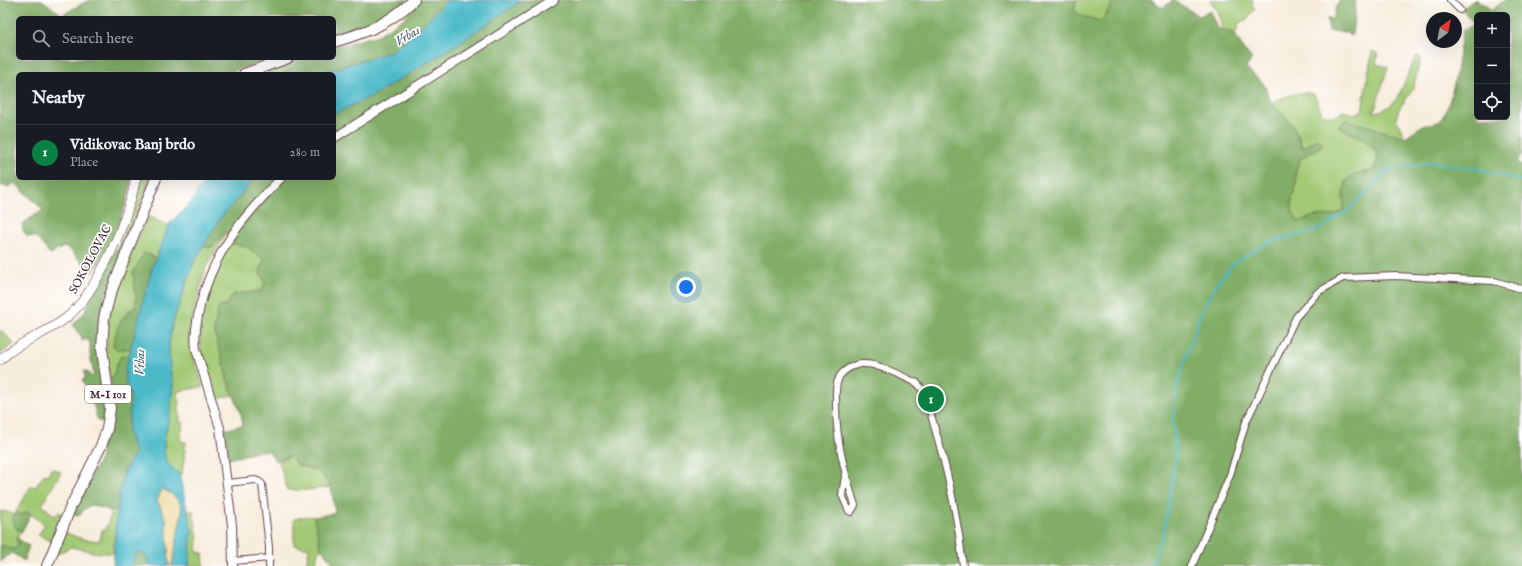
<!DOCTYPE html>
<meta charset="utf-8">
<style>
body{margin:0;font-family:"IM FELL English",serif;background:#20242c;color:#f1f3f6}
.controls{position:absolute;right:12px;top:12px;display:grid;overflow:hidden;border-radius:6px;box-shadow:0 4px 16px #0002}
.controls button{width:36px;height:36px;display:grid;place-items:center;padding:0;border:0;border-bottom:1px solid #363941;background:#171b24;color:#f1f3f6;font:20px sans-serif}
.compass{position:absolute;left:1426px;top:12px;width:36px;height:36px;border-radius:50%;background:#171b24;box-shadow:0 4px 16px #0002;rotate:32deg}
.you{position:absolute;left:686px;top:287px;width:14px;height:14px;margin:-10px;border:3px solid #fff;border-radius:50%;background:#1a73e8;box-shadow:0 0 0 6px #1a73e833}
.badge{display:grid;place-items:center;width:26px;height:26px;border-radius:50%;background:#0b8043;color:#fff;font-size:13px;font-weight:700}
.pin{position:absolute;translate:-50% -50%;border:2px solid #fff;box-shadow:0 1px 4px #0006}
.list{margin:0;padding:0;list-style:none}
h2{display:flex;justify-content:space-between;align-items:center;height:52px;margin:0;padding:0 16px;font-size:17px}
h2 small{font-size:13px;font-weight:400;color:#9ea1a6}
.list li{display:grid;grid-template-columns:26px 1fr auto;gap:12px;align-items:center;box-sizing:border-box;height:56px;padding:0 16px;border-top:1px solid #363941}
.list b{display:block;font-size:15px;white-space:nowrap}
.list p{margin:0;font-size:13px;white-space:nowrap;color:#9ea1a6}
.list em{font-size:13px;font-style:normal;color:#9ea1a6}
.icon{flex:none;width:22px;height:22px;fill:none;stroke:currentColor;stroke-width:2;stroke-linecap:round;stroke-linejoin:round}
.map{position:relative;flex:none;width:1522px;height:566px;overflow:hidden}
.search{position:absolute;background:#171b24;box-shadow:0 4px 16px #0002;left:16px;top:16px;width:320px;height:44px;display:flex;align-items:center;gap:10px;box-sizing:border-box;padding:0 14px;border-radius:6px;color:#9ea1a6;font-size:15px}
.panel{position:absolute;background:#171b24;box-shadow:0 4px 16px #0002;left:16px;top:72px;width:320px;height:108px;border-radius:6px}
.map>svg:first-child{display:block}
.green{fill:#a2c974;stroke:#767450}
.forest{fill:#81ad66;stroke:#666648;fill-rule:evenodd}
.sand{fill:#eeda9e;stroke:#9c7c64}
.water{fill:#4cb9c8;stroke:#4b6c7a}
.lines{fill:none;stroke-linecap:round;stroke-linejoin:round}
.stream{stroke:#4cb9c8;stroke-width:2}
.minor-casing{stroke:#643e46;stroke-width:8}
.tertiary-casing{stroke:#643e46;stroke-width:10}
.secondary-casing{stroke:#643e46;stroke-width:10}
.primary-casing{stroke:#643e46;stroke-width:12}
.minor{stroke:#fff;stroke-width:6}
.tertiary{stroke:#fff;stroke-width:8}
.secondary{stroke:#fff;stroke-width:9}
.primary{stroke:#fff;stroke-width:10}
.labels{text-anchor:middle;stroke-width:3.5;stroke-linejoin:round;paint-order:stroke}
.shield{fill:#fff;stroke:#80626b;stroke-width:1}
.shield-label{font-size:11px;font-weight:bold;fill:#4a1f2b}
.street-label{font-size:12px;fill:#4a1f2b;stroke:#fff}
.water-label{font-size:13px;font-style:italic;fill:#4b5d6a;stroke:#fff}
</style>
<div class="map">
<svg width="1522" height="566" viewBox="0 0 1522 566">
<rect width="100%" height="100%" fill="#fff"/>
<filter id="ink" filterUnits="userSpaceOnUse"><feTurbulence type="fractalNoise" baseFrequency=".025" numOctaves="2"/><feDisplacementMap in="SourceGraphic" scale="8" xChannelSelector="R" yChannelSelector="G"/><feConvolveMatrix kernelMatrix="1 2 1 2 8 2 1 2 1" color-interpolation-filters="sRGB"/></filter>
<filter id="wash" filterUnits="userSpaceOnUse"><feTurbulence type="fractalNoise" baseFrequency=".012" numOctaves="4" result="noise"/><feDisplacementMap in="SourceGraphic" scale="16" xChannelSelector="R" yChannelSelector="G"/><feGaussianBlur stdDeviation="0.9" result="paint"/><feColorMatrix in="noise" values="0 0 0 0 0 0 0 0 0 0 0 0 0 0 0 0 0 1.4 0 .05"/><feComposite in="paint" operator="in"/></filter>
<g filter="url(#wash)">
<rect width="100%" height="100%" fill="#f7eddd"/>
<path class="green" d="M1076,0h38l-9,16 -5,5 -18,-5 -8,-6z
M1210,0h43l-1,4 3,5 -9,11 -6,2 -5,12 -13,-4 -3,-16z
M1372,51l6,2 -2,11 12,3 -14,45c28,-2 30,-37 43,-56l4,2 -8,31 -14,20 -3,9 9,20 -59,-18 -7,6 25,14 12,10 1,11 -4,10 -14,2 -16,20 1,16c-13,10 -14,5 -28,7 -6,1 -12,4 -18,6l-6,-11v-13l4,-13v-15l5,-12 19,-11 -2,-9 -16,10c-3,-20 -17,-32 -31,-46 15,-5 28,-12 43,-8l8,20 13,3 8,-6 10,3 9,-3z
M299,59l-1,5 -16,10h-14l-1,-3z
M141,178h10l-20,49 -3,-1 -2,2 8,-23z
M148,216l21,10 -13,32 -7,-4 -16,18 3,29 -1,6 -7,4 -10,39 13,-2 -3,8h-7l-4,8 -6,18 -5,-25 3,-42 11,-35z
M225,232l2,1 -21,34 -14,52 -1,15 1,17 11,36 -25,4 2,31 3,1 -3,18 6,1 -4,32h-3l-9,-8 -5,-8 -1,-11 1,-11 6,-26 2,-26 -3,-16 -1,-25 4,-21 10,-32 11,-28 9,-16 7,2z
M230,243l17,4 17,12 -4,13 5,11 -3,8 -28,3 -20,36 14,51 5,14 -17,4c-6,-16 -13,-32 -15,-49 -5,-27 7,-64 18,-89 3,-6 7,-12 11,-18z
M1,330l13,14 -14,10v-22z
M291,456l6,9 21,6 13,16 -23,3h-21l-8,-29z
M52,468l9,4 -19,33 13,11 4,-4 5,3 -11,27 -15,-7 7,-10 -17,-13 -6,3 -6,-3 15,-26 5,1 8,-13 3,1z
M109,510h8l-4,43h-14l-28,-6 -16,8 9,-23 18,7 17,2 3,-11h3l6,-15z
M0,511l8,1 7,3 -3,5 5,9 5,2 -5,7 1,6 -4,6 -14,-5z
M188,511h5l5,28 -1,13 6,1 1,13h-15l3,-35z
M311,516l3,1 7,32 -3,3 -3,14h-9l3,-18 -15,-3v-26z"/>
<path class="forest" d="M0,0h42l20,15 27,-15h320l-21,18 -54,20v-20h-316v40h259l-36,10 -13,6h-210v104h114c-5,31 -21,70 -40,95l-24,-25 -4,-1 -14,7 -14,-17 -9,-1 -4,-6 -1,-6 21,-14 -28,-27 -7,4 -8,-2z
M420,0h28l-27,27 -29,24 -54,17 -28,6h-28l15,-10 2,-5 4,-1h31v-11l44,-12 24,-15z
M522,0h554l-2,10 8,6 18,5 5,-5 9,-16h38l11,8 10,-8 26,16 12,-5 6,17 18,6 8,14 9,11 -6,9 18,16 7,18 14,14 12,16 5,16 16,-10 4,4 -2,5 -19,11 -5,12v15l-4,13v13l6,10c6,-1 12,-4 18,-5 14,-2 15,3 28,-7l-1,-16 4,-14 12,-6 14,-2 4,-10 -1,-11 -12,-10 -26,-14 8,-6 59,17c5,-3 10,-7 15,-10 7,-3 14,-2 20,-7 14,-14 18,-68 23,-89l11,-7 -12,-15 12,-9h3l15,10 13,-10h17v155l-5,7 5,3v401h-1186l-15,-17 -7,-32 21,-4 -4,-26 -13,-16 -21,-6 -6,-9 -16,5 -6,-10h-9l-31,8 -5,-29 19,-5 -2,-11 -13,-33 -14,-51 4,-22 8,-3 8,-11 28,-3 3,-8 -5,-11 4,-13 -17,-12 -17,-4 4,-6 -9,-5c-7,9 -9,17 -22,14l17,-27 35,-41h79v-64l42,-20 83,-51zM1477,15h30v102h-30z
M1340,0h16l-4,35h-4l-1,-3 -18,-1 -2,-12h6l3,-12z
M128,226l3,1c-12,36 -31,72 -33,110 -2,29 10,57 5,85l-5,-1 -1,-3 -7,-25 -8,-13 3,-1 -1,-8 4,1 3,5 3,-2 -4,-20v-12l-3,-4 -5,2v-3l-9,-13 11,-12 5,-12z
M144,253l12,5 -4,10 -21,80 -13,2 -5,-4c3,-17 7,-29 22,-39l1,-7 -3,-28z
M121,356h7l-3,23 6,19 -3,34 7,22 -11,19 -7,37h-8l-18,-5 -8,5 -2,4 -3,2 -7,-3 29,-54 11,-77 6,-18z
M16,512l4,3 8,-3 3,2 -9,17 -5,-1 -5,-10z
M17,538l12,8 -5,15 -12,-8 -12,9v-17l14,4 4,-5z
M138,551l9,5 2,10h-18z"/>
<path class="sand" d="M162,489c10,4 19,11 20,22l-10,55h-3l-3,-47 -9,-19z"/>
<path class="water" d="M448,0h74l-63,43 -83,51 -42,20v-40h-24l28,-6 54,-17 29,-24z
M206,178h49l-35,41 -26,43 -21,60 -4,21 1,25 3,16 -2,26 -6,26 -1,11 1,11 5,8 9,8 13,57 -3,35h-17l10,-55c-1,-11 -10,-18 -20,-22l-5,11 9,19 3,47h-20l-2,-10 -9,-5 -7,15h-18l4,-56 3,-18 4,-19 11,-19 -7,-22 3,-34 -6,-19 1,-13 26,-98 18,-45 21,-21z"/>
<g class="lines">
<path class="stream" d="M1151,566l13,-35 12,-74 -3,-36 4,-36 24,-73 16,-29 18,-21 34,-20 26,-7 19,-3 35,-22 37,-39 45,-9 53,8 38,11"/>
</g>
</g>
<g filter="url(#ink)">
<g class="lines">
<defs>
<path id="minor" d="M1450,0l10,10
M845,476l-3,19 7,16 2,1 4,-7c-11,-34 -19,-65 -19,-101 0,-8 -1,-17 2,-24 3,-10 18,-17 27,-16 15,0 38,13 52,19 10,10 12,26 16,39 14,46 25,96 30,144
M227,483l28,-3 3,1 4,3 7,63v19
M233,561l37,-3
M1192,566l38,-91 16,-53 50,-105 22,-25 25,-14 53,-2 98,5 28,8"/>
<path id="tertiary" d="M334,138l220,-138
M233,566l-1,-41 -12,-97 -24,-79c-2,-15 1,-28 4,-43 14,-55 42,-88 81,-128"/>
<path id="secondary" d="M0,360c18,-18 45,-26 65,-41 33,-26 63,-100 71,-141"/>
<path id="primary" d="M334,42c35,-11 53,-17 80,-42
M244,74l44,-16
M47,566l24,-60 30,-60 6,-17 3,-21 -8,-59 2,-31 6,-23 46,-117"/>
</defs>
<use href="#minor" class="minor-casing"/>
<use href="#tertiary" class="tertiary-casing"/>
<use href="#secondary" class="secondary-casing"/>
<use href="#primary" class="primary-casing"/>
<use href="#minor" class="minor"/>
<use href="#tertiary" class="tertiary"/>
<use href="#secondary" class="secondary"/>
<use href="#primary" class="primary"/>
</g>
</g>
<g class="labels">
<rect class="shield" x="85" y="385" width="46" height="18" rx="3"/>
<g class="shield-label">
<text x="108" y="398">M-I 101</text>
</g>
<g class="street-label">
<text transform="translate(90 259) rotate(-62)" y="4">SOKOLOVAC</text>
</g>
<g class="water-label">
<text transform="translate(407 35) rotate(-31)" y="5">Vrbas</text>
<text transform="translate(139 362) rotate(-88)" y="5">Vrbas</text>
</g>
</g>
</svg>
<div class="controls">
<button>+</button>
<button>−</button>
<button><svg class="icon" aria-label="locate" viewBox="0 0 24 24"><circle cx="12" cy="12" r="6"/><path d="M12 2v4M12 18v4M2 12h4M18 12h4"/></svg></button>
</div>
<svg class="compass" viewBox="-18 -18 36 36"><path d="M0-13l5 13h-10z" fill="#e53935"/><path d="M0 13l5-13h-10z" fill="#9ea1a6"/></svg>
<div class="you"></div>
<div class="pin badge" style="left:931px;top:399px">1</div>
<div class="search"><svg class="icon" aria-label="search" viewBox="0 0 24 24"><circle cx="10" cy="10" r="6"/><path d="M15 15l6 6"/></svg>Search here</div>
<section class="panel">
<h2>Nearby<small></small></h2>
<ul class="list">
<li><span class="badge">1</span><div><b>Vidikovac Banj brdo</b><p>Place</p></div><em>280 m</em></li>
</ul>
</section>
</div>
